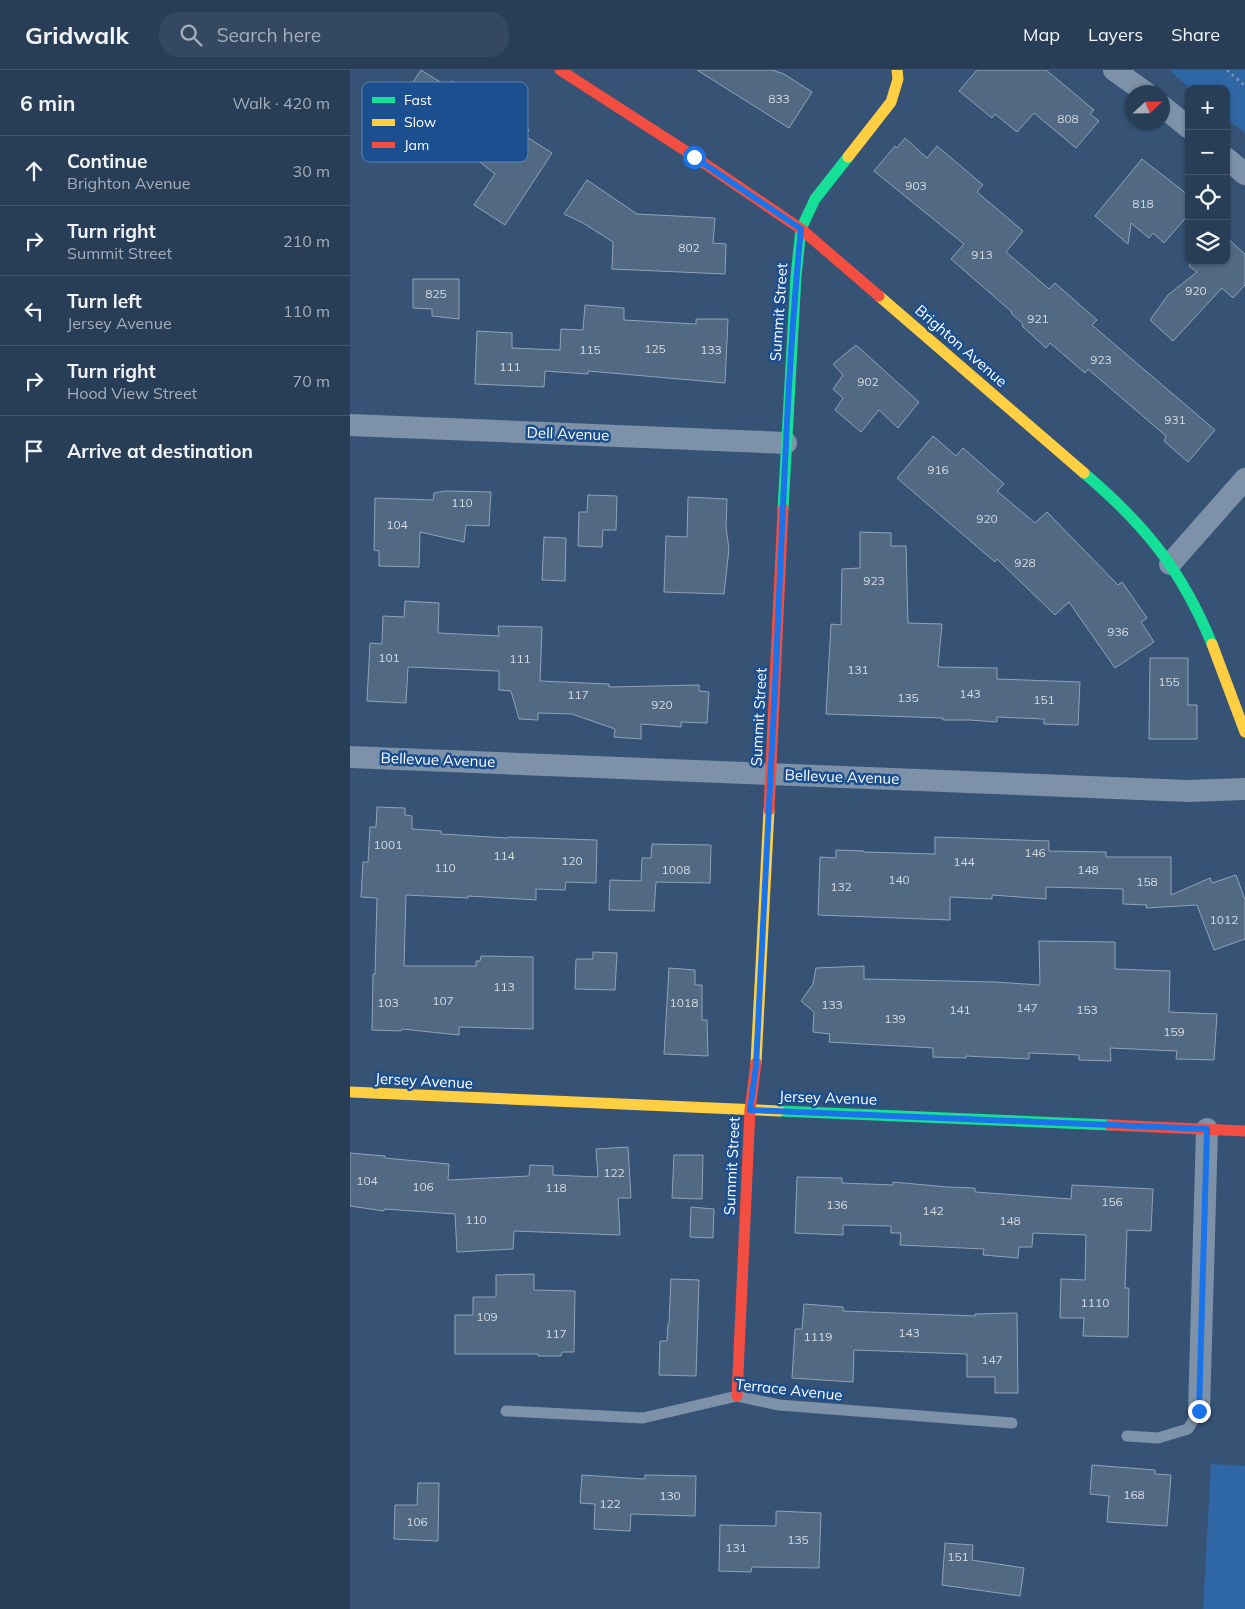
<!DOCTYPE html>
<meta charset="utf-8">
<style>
body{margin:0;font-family:Mulish,sans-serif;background:#344961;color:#f1f3f6}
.controls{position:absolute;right:15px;top:15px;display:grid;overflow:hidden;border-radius:10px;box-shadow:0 1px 4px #0004}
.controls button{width:45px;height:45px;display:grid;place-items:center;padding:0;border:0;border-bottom:1px solid #44576d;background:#283e57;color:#f1f3f6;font:25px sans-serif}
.compass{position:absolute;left:775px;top:15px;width:45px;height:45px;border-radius:50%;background:#283e57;box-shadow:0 1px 4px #0004;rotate:68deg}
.stop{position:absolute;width:15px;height:15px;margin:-11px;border:4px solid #1a73e8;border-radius:50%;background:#fff}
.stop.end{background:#1a73e8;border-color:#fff;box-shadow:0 1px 5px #0008}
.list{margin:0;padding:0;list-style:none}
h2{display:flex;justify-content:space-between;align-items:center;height:65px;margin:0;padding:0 20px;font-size:21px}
h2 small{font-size:16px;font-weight:400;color:#a5aeba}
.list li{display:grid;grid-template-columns:32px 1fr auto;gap:15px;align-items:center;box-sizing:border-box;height:70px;padding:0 20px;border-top:1px solid #44576d}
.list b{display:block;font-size:19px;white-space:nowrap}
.list p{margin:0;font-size:16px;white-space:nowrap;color:#a5aeba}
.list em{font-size:16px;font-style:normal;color:#a5aeba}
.icon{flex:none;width:28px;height:28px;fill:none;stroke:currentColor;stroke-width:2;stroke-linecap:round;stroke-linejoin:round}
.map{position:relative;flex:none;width:895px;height:1539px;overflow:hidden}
header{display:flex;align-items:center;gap:30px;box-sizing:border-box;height:70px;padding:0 25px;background:#283e57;border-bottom:1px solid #44576d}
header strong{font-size:24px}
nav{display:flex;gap:28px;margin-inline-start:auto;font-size:18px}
.search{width:350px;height:45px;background:#344961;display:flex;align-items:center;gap:12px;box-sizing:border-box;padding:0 18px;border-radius:20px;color:#a5aeba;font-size:19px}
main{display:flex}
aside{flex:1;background:#283e57}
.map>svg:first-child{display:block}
.green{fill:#2f66a5}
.building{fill:#526984;stroke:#92a2b6}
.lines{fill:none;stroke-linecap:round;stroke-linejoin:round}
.path{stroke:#7d92a8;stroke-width:3;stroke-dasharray:2.5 4;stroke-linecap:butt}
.lane{stroke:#7d92a8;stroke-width:11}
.street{stroke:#7d92a8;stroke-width:22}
.fast{stroke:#16e098;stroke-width:11}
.slow{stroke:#ffcf43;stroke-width:11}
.jam{stroke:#f24e42;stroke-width:11}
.route{stroke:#1a73e8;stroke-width:6}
.labels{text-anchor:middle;stroke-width:5;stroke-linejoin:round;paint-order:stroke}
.number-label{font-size:12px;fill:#d4dae0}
.street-label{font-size:15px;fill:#fff;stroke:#1b4f8f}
.key{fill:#1b4f8f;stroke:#5f84b1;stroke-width:1}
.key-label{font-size:14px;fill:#fff}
</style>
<header>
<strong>Gridwalk</strong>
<div class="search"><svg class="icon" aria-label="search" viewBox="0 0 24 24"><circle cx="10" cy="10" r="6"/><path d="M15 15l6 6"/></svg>Search here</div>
<nav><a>Map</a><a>Layers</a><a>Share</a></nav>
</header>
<main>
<aside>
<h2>6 min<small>Walk · 420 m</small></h2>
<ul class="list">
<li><svg class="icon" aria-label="ahead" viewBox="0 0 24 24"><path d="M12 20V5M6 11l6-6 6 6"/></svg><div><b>Continue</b><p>Brighton Avenue</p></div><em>30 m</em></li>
<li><svg class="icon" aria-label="right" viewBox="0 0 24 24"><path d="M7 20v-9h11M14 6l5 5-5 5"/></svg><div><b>Turn right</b><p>Summit Street</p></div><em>210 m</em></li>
<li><svg class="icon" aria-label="left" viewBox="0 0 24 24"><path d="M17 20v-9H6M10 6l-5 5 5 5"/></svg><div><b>Turn left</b><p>Jersey Avenue</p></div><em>110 m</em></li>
<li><svg class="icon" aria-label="right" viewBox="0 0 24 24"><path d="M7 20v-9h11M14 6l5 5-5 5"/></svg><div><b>Turn right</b><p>Hood View Street</p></div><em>70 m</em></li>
<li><svg class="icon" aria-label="arrive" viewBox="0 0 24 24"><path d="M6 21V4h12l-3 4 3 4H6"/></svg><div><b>Arrive at destination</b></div></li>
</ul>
</aside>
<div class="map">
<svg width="895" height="1539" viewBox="0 0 895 1539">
<rect width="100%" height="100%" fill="#365274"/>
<path class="green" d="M819,0h76v63l-19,-15v-29h-35z
M861,1394l34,2v143h-42z"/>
<path class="building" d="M71,0l27,17 4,-6 26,16 51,33 -4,6 27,17 -47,72 -31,-20 21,-31 -32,-25 -3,3 -65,-42z
M347,0h75l12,4 28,18 -23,36z
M627,0h69l48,40 -4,4 9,7 -23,27 -42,-35 -17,19 -22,-18 -3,4 -33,-27z
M555,68l22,20 10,-12 46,39 -6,7 46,39 -17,21 43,37 6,-6 42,37 -5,5 123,105 -27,32 -24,-21 2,-5 -78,-67 -3,4 -35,-30 -4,5 -24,-22 1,-2 -12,-11 1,-1 -61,-53 13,-15 -90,-73 21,-25 2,2z
M792,89l46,36 -3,4 4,4v11l-25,29 -11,-10 -4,5 -18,-15 -3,21 -33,-28z
M237,110l50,34 78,4 -2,25 13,1 -1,30 -113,-5 1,-27 -30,-19 -19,-9z
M876,167l19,17v31l-12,13 -11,-10 -49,53 -23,-21 18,-25 29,-23 -8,-6 3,-5h34z
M63,209h46v40l-27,-3v-7l-19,-1z
M235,235l39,3v12l72,4v-5h32l-3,64 -137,-12v3l-43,-3 -1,16 -69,-3 2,-53 35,2v15l48,2 1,-21 22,1z
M506,275l63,57 -21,26 -19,-18 -18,22 -26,-22 8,-12 -10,-9 10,-14 -10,-11z
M583,366l23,20 7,-8 41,36 -7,7 38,32 12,-11 71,73 4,-3 25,36 -6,4 13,20 -39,26 -46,-66 -14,13 -58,-56 -2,3 -98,-84z
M95,421l46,1 -2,34 -23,-1 -2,17 -44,-10 -1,35 -40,-1v-15l-5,-1 1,-52 58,2 1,-7z
M238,425l29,1 -1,34h-13l-1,17 -24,-1 1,-34h8z
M338,427l39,2 -1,28 3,22 -5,45 -60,-2 2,-56 21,1z
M510,462l31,1v13h15l2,77 34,1 -4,43 59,1v11l83,3 -2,43 -34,-1v-5l-47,-2v5l-28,-2h-26v-2l-117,-4 5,-90 10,1 1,-56 18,-1z
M194,467l22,1 -1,43 -23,-1z
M55,531l34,2 -1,30 61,3 -1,-10 44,1 -2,54 69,3v3l90,-2v6l10,1 -2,31 -26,-1v5l-40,-3v15l-27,-2 1,-8 -43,-15 -34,-1v7l-19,-1 -8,-28 -12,-1v-19l-91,-4 -2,36 -39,-2 3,-58 12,1 1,-28 21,1z
M800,588h38v47h9v34h-48z
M27,737l28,1v7l7,1v13l29,2v3l67,4v-1l89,3 -1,43 -30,-1 -1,8 -29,-1v11l-68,-4v2l-62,-3 -2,71h72v-5h4l1,-5 52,1v72l-74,-2v8l-57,-6 -1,2 -29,-1 1,-56h2l2,-76 -16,-1 2,-35h5l2,-35h6z
M585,767l114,4v10l57,1v5h65v38l39,-17 2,5 24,-8 9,25v39l-31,11 -17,-45 -51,3 1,-3 -24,-1v-15l-77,-2v12l-54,-4v4l-42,-2v23l-132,-5 2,-58 16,1v-8l28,1v1l71,2z
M302,774l59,1 -1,38 -54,-1 -2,29 -45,-1 1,-30 31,1 1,-23h9z
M689,871l76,1v27l55,2 -1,41 48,2 -3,46 -38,-1 1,-8 -67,-3 1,13 -32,-1v-5l-50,-2v6l-63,-3v2l-33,-1v-9l-104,-6 1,-8 -17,-2 1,-20 -13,-11 12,-17 3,-16 48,-2v13l131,3 45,3z
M243,882l24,1 -2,37 -40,-1 1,-30h17z
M319,898l26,2v15h7v35h5l1,36 -44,-2z
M278,1077l3,51h-13l2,37 -106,-4 -1,18 -56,3 -2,-38 -71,-5v2l-34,-5v-53l35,3v2l64,6 -1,16 81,-4 1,-11 23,1v9l45,2 -2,-28z
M324,1085h29l-1,44 -30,-1z
M447,1107l45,1v5l51,2v-3l54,5 28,1v4l96,7 1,-14 81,4 -2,42 -24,-1 -2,58h4l-1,49 -45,-1 1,-18h-24l1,-39 24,1 1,-45 -53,-2 -1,14h-13l-1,11 -35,-3 1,-6 -84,-4 1,-12h-10v-7l-48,-1v10l-48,-2z
M341,1137l23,2 -1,29 -23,-1z
M184,1204v16l41,1 -1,61h-12l-1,4h-23v-2h-83v-39h18v-18h23v-22z
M321,1209l28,1 -3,96 -37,-1 1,-34h7l1,-17h1z
M454,1234l39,3v4l132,5v-2l42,-1 1,80h-23v-16h-28v-23l-113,-4 -1,32 -61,-4 3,-49h7z
M742,1395l63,5v4l16,1 -4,51 -60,-4 2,-26 -19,-2z
M232,1405l63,4v-4l51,1 -1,40 -64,-2 -1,17 -36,-2 1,-25 -15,-1z
M68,1413h21l-1,58 -44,-2 1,-34h22z
M426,1441l45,2 -2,55 -67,-1 -1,5 -32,-1 1,-46 56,1z
M595,1473l28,2 -1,15 52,8 -4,28 -78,-11z"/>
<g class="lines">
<path class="path" d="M877,0l18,16"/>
<path class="lane" d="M156,1341l137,7 94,-22 42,9 233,18
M777,1366l31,2 30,-9 11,-18"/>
<path class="street" d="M764,0l31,22
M812,36l27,22
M876,88l19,16
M0,355l436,18
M820,494l75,-85
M0,687l838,34 57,-2
M849,1341l8,-282"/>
<path class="fast" d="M734,403c61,52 97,96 128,171
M433,439l13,-233 5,-47 14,-30 33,-42
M429,1041l331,14"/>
<path class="slow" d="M498,87l43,-55 7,-23 -1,-9
M529,226l205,177
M862,574l33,88
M406,993l13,-253
M0,1022l429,19"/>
<path class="jam" d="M210,0l135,87 106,72 78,67
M419,740l14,-301
M760,1055l135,6
M387,1326l13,-286 6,-47"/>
</g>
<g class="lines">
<path class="route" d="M344,87l107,72c-13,130 -17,261 -23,391 -6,149 -14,298 -22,446l-6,44 457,19 -8,282"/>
</g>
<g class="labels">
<g class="number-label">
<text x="429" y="33">833</text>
<text x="718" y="53">808</text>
<text x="566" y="120">903</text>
<text x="793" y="138">818</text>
<text x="339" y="182">802</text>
<text x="632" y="189">913</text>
<text x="846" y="225">920</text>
<text x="86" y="228">825</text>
<text x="688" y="253">921</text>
<text x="305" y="283">125</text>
<text x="240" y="284">115</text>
<text x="361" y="284">133</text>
<text x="751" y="294">923</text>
<text x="160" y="301">111</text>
<text x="518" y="316">902</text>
<text x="825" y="354">931</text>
<text x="588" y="404">916</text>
<text x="112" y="437">110</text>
<text x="637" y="453">920</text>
<text x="47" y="459">104</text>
<text x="675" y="497">928</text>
<text x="524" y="515">923</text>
<text x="768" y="566">936</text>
<text x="39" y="592">101</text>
<text x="170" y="593">111</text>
<text x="508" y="604">131</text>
<text x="819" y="616">155</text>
<text x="620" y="628">143</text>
<text x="228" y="629">117</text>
<text x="558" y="632">135</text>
<text x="694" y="634">151</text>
<text x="312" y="639">920</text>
<text x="38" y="779">1001</text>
<text x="685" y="787">146</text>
<text x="154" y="790">114</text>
<text x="222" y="795">120</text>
<text x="614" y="796">144</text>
<text x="95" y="802">110</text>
<text x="326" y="804">1008</text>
<text x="738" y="804">148</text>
<text x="549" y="814">140</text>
<text x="797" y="816">158</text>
<text x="491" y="821">132</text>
<text x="874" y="854">1012</text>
<text x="154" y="921">113</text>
<text x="93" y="935">107</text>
<text x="38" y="937">103</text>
<text x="334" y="937">1018</text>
<text x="482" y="939">133</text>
<text x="677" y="942">147</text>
<text x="610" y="944">141</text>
<text x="737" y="944">153</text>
<text x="545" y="953">139</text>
<text x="824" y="966">159</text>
<text x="264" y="1107">122</text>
<text x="17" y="1115">104</text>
<text x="73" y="1121">106</text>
<text x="206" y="1122">118</text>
<text x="762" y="1136">156</text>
<text x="487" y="1139">136</text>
<text x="583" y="1145">142</text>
<text x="126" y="1154">110</text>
<text x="660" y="1155">148</text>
<text x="745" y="1237">1110</text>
<text x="137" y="1251">109</text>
<text x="559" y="1267">143</text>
<text x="206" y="1268">117</text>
<text x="468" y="1271">1119</text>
<text x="642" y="1294">147</text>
<text x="784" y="1429">168</text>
<text x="320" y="1430">130</text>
<text x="260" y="1438">122</text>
<text x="67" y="1456">106</text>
<text x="448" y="1474">135</text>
<text x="386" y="1482">131</text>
<text x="608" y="1491">151</text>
</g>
<g class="street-label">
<text transform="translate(429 242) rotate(-86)" y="5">Summit Street</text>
<text transform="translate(611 276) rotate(41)" y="5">Brighton Avenue</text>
<text transform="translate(218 364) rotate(2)" y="5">Dell Avenue</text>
<text transform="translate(409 647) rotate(-87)" y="5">Summit Street</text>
<text transform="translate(88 690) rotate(2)" y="5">Bellevue Avenue</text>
<text transform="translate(492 707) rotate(2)" y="5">Bellevue Avenue</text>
<text transform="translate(74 1011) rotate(3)" y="5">Jersey Avenue</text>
<text transform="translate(478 1028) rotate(2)" y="5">Jersey Avenue</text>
<text transform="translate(382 1096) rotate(-87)" y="5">Summit Street</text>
<text transform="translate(439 1320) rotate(6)" y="5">Terrace Avenue</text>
</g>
</g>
<rect x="12" y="12" width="166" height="80" rx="8" class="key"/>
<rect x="22" y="27" width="23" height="6" fill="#16e098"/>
<rect x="22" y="49" width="23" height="7" fill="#ffcf43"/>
<rect x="22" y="72" width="23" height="6" fill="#f24e42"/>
<g class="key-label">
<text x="54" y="35">Fast</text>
<text x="54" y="57">Slow</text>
<text x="54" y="80">Jam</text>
</g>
</svg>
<div class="controls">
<button>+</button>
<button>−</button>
<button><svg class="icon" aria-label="locate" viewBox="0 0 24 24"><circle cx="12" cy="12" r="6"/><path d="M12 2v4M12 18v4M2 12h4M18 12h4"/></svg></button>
<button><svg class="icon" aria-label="layers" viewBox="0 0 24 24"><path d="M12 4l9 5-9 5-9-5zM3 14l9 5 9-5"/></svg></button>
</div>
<svg class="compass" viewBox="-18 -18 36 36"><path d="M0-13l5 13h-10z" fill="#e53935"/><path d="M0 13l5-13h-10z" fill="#a5aeba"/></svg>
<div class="stop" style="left:344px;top:87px"></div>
<div class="stop end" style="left:849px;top:1341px"></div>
</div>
</main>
